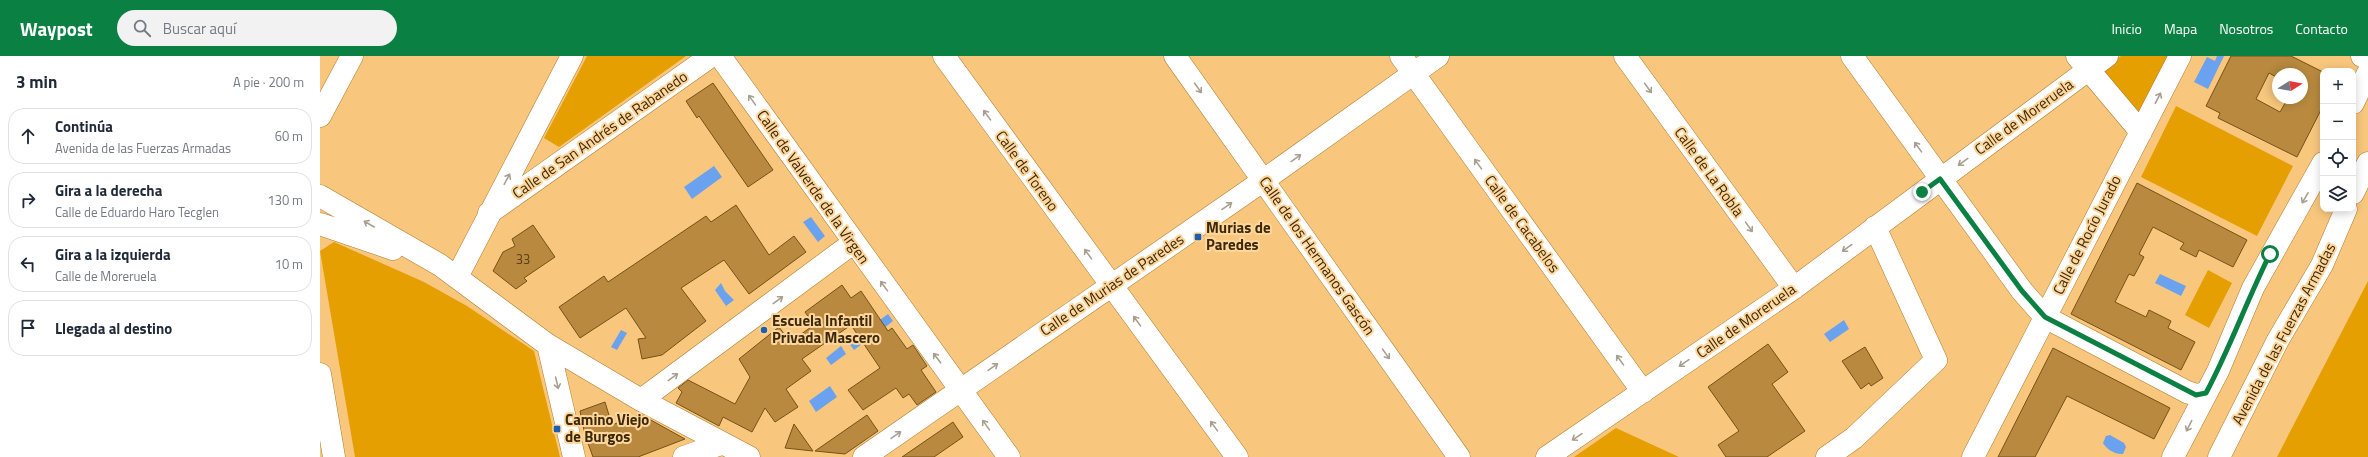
<!DOCTYPE html>
<html lang="es">
<meta charset="utf-8">
<style>
body{margin:0;font-family:"Titillium Web",sans-serif;background:#f2f2f3;color:#1f2937}
.controls{position:absolute;right:12px;top:12px;display:grid;overflow:hidden;border-radius:8px;box-shadow:0 2px 10px #0003}
.controls button{width:36px;height:36px;display:grid;place-items:center;padding:0;border:0;border-bottom:1px solid #e0e1e3;background:#fff;color:#1f2937;font:20px sans-serif}
.compass{position:absolute;left:1952px;top:12px;width:36px;height:36px;border-radius:50%;background:#fff;box-shadow:0 2px 10px #0003;rotate:79deg}
.stop{position:absolute;width:12px;height:12px;margin:-9px;border:3px solid #0b8043;border-radius:50%;background:#fff}
.stop.end{background:#0b8043;border-color:#fff;box-shadow:0 1px 4px #0008}
.list{margin:0;padding:0;list-style:none}
h2{display:flex;justify-content:space-between;align-items:center;height:52px;margin:0;padding:0 16px;font-size:17px}
h2 small{font-size:13px;font-weight:400;color:#747a83}
.list li{display:grid;grid-template-columns:26px 1fr auto;gap:12px;align-items:center;box-sizing:border-box;height:56px;margin:0 8px 8px;padding:0 8px;border:1px solid #e0e1e3;border-radius:16px}
.list b{display:block;font-size:15px;white-space:nowrap}
.list p{margin:0;font-size:13px;white-space:nowrap;color:#747a83}
.list em{font-size:13px;font-style:normal;color:#747a83}
.icon{flex:none;width:22px;height:22px;fill:none;stroke:currentColor;stroke-width:2;stroke-linecap:round;stroke-linejoin:round}
.map{position:relative;flex:none;width:2048px;height:401px;overflow:hidden}
header{display:flex;align-items:center;gap:24px;box-sizing:border-box;height:56px;padding:0 20px;background:#0b8043;color:#fff}
header strong{font-size:19px}
nav{display:flex;gap:22px;margin-inline-start:auto;font-size:14px}
.search{width:280px;height:36px;background:#f2f2f3;display:flex;align-items:center;gap:10px;box-sizing:border-box;padding:0 14px;border-radius:22px;color:#747a83;font-size:15px}
main{display:flex}
aside{flex:1;background:#fff}
.map>svg:first-child{display:block}
.green{fill:#e69f00}
.water{fill:#6aa2ef}
.building{fill:#b8893e;stroke:#755217;fill-rule:evenodd}
.lines{fill:none;stroke-linecap:round;stroke-linejoin:round}
.minor-casing{stroke:#ad7e33;stroke-width:23}
.minor{stroke:#fff;stroke-width:22}
.oneway{stroke:#a79f90}
.route{stroke:#0b8043;stroke-width:5}
.poi-dot{fill:#1f5eaf;stroke:#fed69c;stroke-width:1.5}
.labels{text-anchor:middle;stroke-width:4;stroke-linejoin:round;paint-order:stroke}
.number-label{font-size:13px;fill:#5b4116}
.street-label{font-size:15px;fill:#3c2908;stroke:#fed69c}
.poi-label{font-size:15px;font-weight:bold;fill:#3c2908;stroke:#fed69c;text-anchor:start}
</style>
<header>
<strong>Waypost</strong>
<div class="search"><svg class="icon" aria-label="search" viewBox="0 0 24 24"><circle cx="10" cy="10" r="6"/><path d="M15 15l6 6"/></svg>Buscar aquí</div>
<nav><a>Inicio</a><a>Mapa</a><a>Nosotros</a><a>Contacto</a></nav>
</header>
<main>
<aside>
<h2>3 min<small>A pie · 200 m</small></h2>
<ul class="list">
<li><svg class="icon" aria-label="ahead" viewBox="0 0 24 24"><path d="M12 20V5M6 11l6-6 6 6"/></svg><div><b>Continúa</b><p>Avenida de las Fuerzas Armadas</p></div><em>60 m</em></li>
<li><svg class="icon" aria-label="right" viewBox="0 0 24 24"><path d="M7 20v-9h11M14 6l5 5-5 5"/></svg><div><b>Gira a la derecha</b><p>Calle de Eduardo Haro Tecglen</p></div><em>130 m</em></li>
<li><svg class="icon" aria-label="left" viewBox="0 0 24 24"><path d="M17 20v-9H6M10 6l-5 5 5 5"/></svg><div><b>Gira a la izquierda</b><p>Calle de Moreruela</p></div><em>10 m</em></li>
<li><svg class="icon" aria-label="arrive" viewBox="0 0 24 24"><path d="M6 21V4h12l-3 4 3 4H6"/></svg><div><b>Llegada al destino</b></div></li>
</ul>
</aside>
<div class="map">
<svg width="2048" height="401" viewBox="0 0 2048 401">
<rect width="100%" height="100%" fill="#f8c77d"/>
<path class="green" d="M267,0h99l-127,91 -15,-9z
M1801,0h50l-29,56 -8,1 -7,-4 -24,-40z
M1856,50l117,60 -36,70 -116,-59z
M14,186l90,40 43,24 67,45 26,106h-205l-35,-206z
M1888,214l24,13 -23,45 -24,-13z
M2048,225v176h-91z
M1296,372l63,29h-105z"/>
<path class="water" d="M1897,0h7l-16,33 -14,-7 13,-25 8,4z
M394,110l8,11 -30,22 -8,-12z
M491,161l14,19 -7,6 -15,-20z
M1840,218l26,12 -5,10 -26,-13z
M401,227l4,8 9,9 -8,6 -11,-16z
M568,258l5,7 -14,11 -6,-7z
M1524,264l5,9 -19,13 -6,-8z
M301,274l6,3 -10,17 -6,-3z
M543,275l6,8 -15,11 -6,-8z
M521,290l5,8 -15,11 -5,-7z
M510,330l7,11 -21,15 -7,-11z
M1790,379l14,8 2,4 -3,7c-7,1 -17,-5 -20,-11l3,-7z"/>
<path class="building" d="M1911,0h60l32,16v34l-26,51 -79,-39 2,-5 -14,-7zM1949,17l9,5v-4h24v24h-14l-8,14 -24,-13z
M393,27l60,87 -25,17 -49,-71 -2,2 -11,-17z
M1817,127l110,57 -14,27 -34,-17 -3,7 -16,-8 4,-6 -31,-16 -14,27 5,3 -10,19 -5,-2 -14,28 31,15 3,-7 22,11 -3,7 27,14 -14,28 -110,-56z
M416,149l33,50 25,-19 12,16 -57,42 -25,-34 -43,28 25,33 -44,34 -20,4 -4,-20 8,-1 -20,-30 -46,30 -21,-31 45,-31 4,6 98,-66 5,6z
M213,169l22,32 -31,21 3,3 -11,8 -23,-18 10,-19 12,-6 -3,-7z
M522,229l9,13 10,-7 27,40 4,-3 15,21 6,-4 14,21 -6,4 15,22 -19,13 -8,-11 -6,4 -7,-10 -33,22 -15,-20 32,-22 -29,-43 -49,34 9,12 -25,18 12,18 -23,15 -10,-14 -13,24 -29,-15 -4,9 -43,-23 6,-11 -4,-4 10,-8 47,24 15,-27 -11,-18 40,-32 11,15 24,-17 -9,-13z
M1448,288l20,28 -16,12 33,47 -38,26h-41l-8,-12 21,-14 -31,-44z
M1545,291l18,31 -12,8 -2,-3 -8,6 -19,-28z
M1733,292l117,60 -16,31 -87,-43 -32,61h-37z
M285,346l7,23 28,-11 45,25 -47,18h-45l-8,-22 -5,-24z
M547,359l11,16 -33,23 -30,-3z
M633,366l10,15 -29,20h-32z
M474,368l19,27 -28,-3z"/>
<g class="lines">
<defs>
<path id="minor" d="M400,0l289,401
M624,0l293,401
M855,0l284,401
M1081,0l242,336
M1305,0l169,232
M1532,0l170,235 23,26 142,75 9,3 10,-2
M1757,0l64,76
M2042,0l6,3
M2033,47l15,-30
M0,60l32,-60
M2033,137l15,-30
M0,140l120,69 108,80 93,55 108,57
M169,157l222,-157
M0,168l73,25
M137,221l115,-221
M228,289l26,112
M0,318l14,83
M321,344l212,-157
M364,401l37,-13
M544,401l400,-277 174,-124
M1227,401l247,-169 313,-232
M1507,401l27,-19 82,-78 -61,-133
M1653,401l207,-401
M1853,401l45,-86 35,-83 70,-125
M1899,401l59,-117 44,-75 24,-56"/>
</defs>
<use href="#minor" class="minor-casing"/>
<use href="#minor" class="minor"/>
</g>
<defs><path id="oneway-shaft" d="M-6 0H5M1.5-3L5.5 0L1.5 3" fill="none" stroke-width="1.6" stroke-linecap="round" stroke-linejoin="round"/></defs>
<g class="oneway">
<use href="#oneway-shaft" transform="translate(878 32) rotate(54)"/>
<use href="#oneway-shaft" transform="translate(1328 32) rotate(54)"/>
<use href="#oneway-shaft" transform="translate(1838 42) rotate(-63)"/>
<use href="#oneway-shaft" transform="translate(432 44) rotate(-125)"/>
<use href="#oneway-shaft" transform="translate(667 59) rotate(-126)"/>
<use href="#oneway-shaft" transform="translate(1598 91) rotate(-126)"/>
<use href="#oneway-shaft" transform="translate(976 102) rotate(-36)"/>
<use href="#oneway-shaft" transform="translate(1643 106) rotate(144)"/>
<use href="#oneway-shaft" transform="translate(1158 108) rotate(-126)"/>
<use href="#oneway-shaft" transform="translate(187 123) rotate(-62)"/>
<use href="#oneway-shaft" transform="translate(1985 142) rotate(120)"/>
<use href="#oneway-shaft" transform="translate(907 150) rotate(-35)"/>
<use href="#oneway-shaft" transform="translate(49 168) rotate(-150)"/>
<use href="#oneway-shaft" transform="translate(1429 171) rotate(54)"/>
<use href="#oneway-shaft" transform="translate(1527 192) rotate(144)"/>
<use href="#oneway-shaft" transform="translate(768 198) rotate(-126)"/>
<use href="#oneway-shaft" transform="translate(564 230) rotate(-126)"/>
<use href="#oneway-shaft" transform="translate(458 244) rotate(-36)"/>
<use href="#oneway-shaft" transform="translate(817 265) rotate(-126)"/>
<use href="#oneway-shaft" transform="translate(1066 298) rotate(55)"/>
<use href="#oneway-shaft" transform="translate(617 302) rotate(-127)"/>
<use href="#oneway-shaft" transform="translate(1300 304) rotate(-126)"/>
<use href="#oneway-shaft" transform="translate(1364 307) rotate(145)"/>
<use href="#oneway-shaft" transform="translate(673 311) rotate(-35)"/>
<use href="#oneway-shaft" transform="translate(353 321) rotate(-36)"/>
<use href="#oneway-shaft" transform="translate(237 327) rotate(77)"/>
<use href="#oneway-shaft" transform="translate(666 369) rotate(-125)"/>
<use href="#oneway-shaft" transform="translate(894 370) rotate(-126)"/>
<use href="#oneway-shaft" transform="translate(1869 370) rotate(117)"/>
<use href="#oneway-shaft" transform="translate(576 379) rotate(-35)"/>
<use href="#oneway-shaft" transform="translate(1257 381) rotate(146)"/>
</g>
<g class="lines">
<path class="route" d="M1602,136l18,-13 82,112 23,26 151,78 10,-2c24,-45 41,-93 64,-139"/>
</g>
<g class="poi-dot">
<rect x="874" y="177" width="8" height="8" rx="2"/>
<circle cx="444" cy="274" r="4"/>
<rect x="233" y="369" width="8" height="8" rx="2"/>
</g>
<g class="labels">
<g class="number-label">
<text x="203" y="208">33</text>
</g>
<g class="street-label">
<text transform="translate(1704 61) rotate(-36)" y="5">Calle de Moreruela</text>
<text transform="translate(280 79) rotate(-35)" y="5">Calle de San Andrés de Rabanedo</text>
<text transform="translate(707 115) rotate(54)" y="5">Calle de Toreno</text>
<text transform="translate(1389 116) rotate(54)" y="5">Calle de La Robla</text>
<text transform="translate(493 131) rotate(55)" y="5">Calle de Valverde de la Virgen</text>
<text transform="translate(1202 168) rotate(54)" y="5">Calle de Cacabelos</text>
<text transform="translate(1767 179) rotate(-63)" y="5">Calle de Rocío Jurado</text>
<text transform="translate(997 200) rotate(55)" y="5">Calle de los Hermanos Gascón</text>
<text transform="translate(792 229) rotate(-34)" y="5">Calle de Murias de Paredes</text>
<text transform="translate(1426 265) rotate(-35)" y="5">Calle de Moreruela</text>
<text transform="translate(1964 278) rotate(-62)" y="5">Avenida de las Fuerzas Armadas</text>
</g>
<g class="poi-label">
<text x="886" y="177">Murias de<tspan x="886" dy="17">Paredes</tspan></text>
<text x="452" y="270">Escuela Infantil<tspan x="452" dy="17">Privada Mascero</tspan></text>
<text x="245" y="369">Camino Viejo<tspan x="245" dy="17">de Burgos</tspan></text>
</g>
</g>
</svg>
<div class="controls">
<button>+</button>
<button>−</button>
<button><svg class="icon" aria-label="locate" viewBox="0 0 24 24"><circle cx="12" cy="12" r="6"/><path d="M12 2v4M12 18v4M2 12h4M18 12h4"/></svg></button>
<button><svg class="icon" aria-label="layers" viewBox="0 0 24 24"><path d="M12 4l9 5-9 5-9-5zM3 14l9 5 9-5"/></svg></button>
</div>
<svg class="compass" viewBox="-18 -18 36 36"><path d="M0-13l5 13h-10z" fill="#e53935"/><path d="M0 13l5-13h-10z" fill="#747a83"/></svg>
<div class="stop" style="left:1950px;top:198px"></div>
<div class="stop end" style="left:1602px;top:136px"></div>
</div>
</main>
